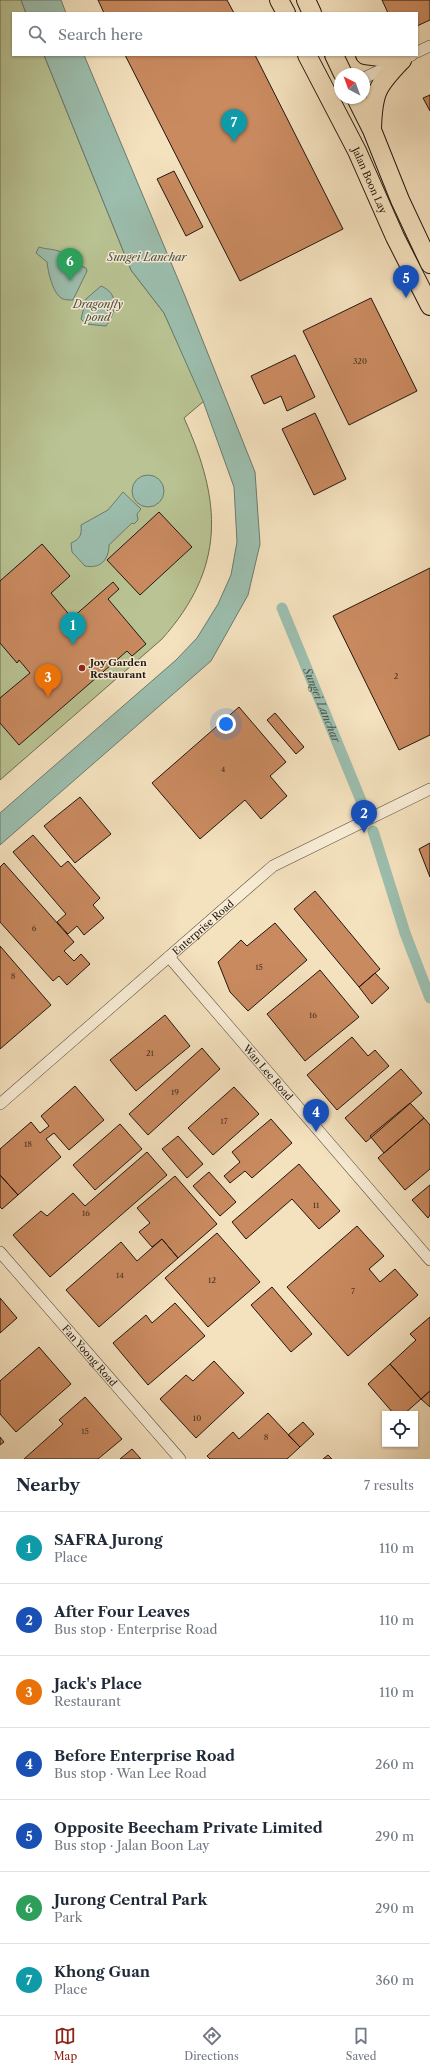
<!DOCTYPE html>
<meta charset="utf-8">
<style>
body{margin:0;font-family:"Libre Caslon Text",serif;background:#f6f6f7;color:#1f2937}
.controls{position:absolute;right:12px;bottom:12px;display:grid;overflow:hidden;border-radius:0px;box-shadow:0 1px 3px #0004}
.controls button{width:36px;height:36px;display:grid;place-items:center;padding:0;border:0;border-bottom:1px solid #e0e1e3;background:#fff;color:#1f2937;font:20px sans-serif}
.compass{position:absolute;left:334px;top:68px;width:36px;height:36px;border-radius:50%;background:#fff;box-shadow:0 1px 3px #0004;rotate:319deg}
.you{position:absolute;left:226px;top:724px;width:14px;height:14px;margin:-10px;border:3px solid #fff;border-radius:50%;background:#1a73e8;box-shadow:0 0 0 6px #1a73e833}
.badge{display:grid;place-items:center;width:26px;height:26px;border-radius:50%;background:#8f2418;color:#fff;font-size:13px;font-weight:700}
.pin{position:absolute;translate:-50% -33px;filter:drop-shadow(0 1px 2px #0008)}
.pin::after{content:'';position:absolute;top:21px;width:14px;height:12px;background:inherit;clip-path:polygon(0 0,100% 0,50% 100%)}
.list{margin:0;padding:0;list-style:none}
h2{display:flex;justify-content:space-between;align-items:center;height:52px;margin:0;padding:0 16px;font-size:17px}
h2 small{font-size:13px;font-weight:400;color:#747a83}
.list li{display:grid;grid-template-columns:26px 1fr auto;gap:12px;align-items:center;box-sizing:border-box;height:72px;padding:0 16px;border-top:1px solid #e0e1e3}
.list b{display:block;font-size:15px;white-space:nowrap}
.list p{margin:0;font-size:13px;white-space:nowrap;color:#747a83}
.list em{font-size:13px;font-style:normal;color:#747a83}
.icon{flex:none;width:22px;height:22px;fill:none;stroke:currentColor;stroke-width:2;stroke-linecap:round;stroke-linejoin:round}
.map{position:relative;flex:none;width:430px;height:1459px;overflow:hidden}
.search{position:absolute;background:#fff;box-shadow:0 1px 3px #0004;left:12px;right:12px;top:12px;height:44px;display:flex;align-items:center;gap:10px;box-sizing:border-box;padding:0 14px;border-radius:0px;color:#747a83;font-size:15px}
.sheet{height:556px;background:#fff}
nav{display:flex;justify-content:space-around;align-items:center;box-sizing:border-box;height:56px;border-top:1px solid #e0e1e3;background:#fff;font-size:11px;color:#747a83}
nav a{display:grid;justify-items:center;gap:2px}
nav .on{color:#8f2418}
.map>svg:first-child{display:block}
.green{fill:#b9c393;stroke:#6c6d51}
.water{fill:#9cbeae;stroke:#6a7b6e}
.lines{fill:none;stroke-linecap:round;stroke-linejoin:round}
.canal{stroke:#9cbeae;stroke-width:11}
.building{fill:#ca8a60;stroke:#20170f}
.minor-casing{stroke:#554a3b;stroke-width:12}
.primary-casing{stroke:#20170f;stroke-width:20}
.minor{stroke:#f8ecd5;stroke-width:11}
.primary{stroke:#f4e1be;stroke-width:18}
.poi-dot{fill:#8f2418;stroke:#f8ecd5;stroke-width:1.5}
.labels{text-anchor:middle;stroke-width:3;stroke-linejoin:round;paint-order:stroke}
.number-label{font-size:8px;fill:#4a3423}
.street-label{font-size:10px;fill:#20170f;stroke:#f8ecd5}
.poi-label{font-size:10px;font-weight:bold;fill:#20170f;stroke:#f8ecd5;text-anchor:start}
.water-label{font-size:11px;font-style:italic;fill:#4b5147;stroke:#f8ecd5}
</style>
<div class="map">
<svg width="430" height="1459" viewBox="0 0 430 1459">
<rect width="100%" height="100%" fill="#f4e1be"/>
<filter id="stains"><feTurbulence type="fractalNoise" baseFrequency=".005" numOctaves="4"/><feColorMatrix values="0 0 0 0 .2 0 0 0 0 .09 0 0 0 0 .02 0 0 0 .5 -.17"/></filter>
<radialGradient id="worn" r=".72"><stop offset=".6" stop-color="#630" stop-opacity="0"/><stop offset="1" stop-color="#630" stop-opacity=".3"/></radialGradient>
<path class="green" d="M0,0h21l5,13h-13v42h31l87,215 33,43 40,88 -20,17c38,84 42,149 -22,221l-162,141z"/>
<path class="water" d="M21,0h40l5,13h-40z
M44,55h40l101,241 70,176 5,72 -12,51 -37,66 -211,184v-32l176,-153 21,-22 21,-34 13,-29 6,-33 -3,-55 -31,-86 -39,-88 -33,-43z
M39,247c12,4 22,0 29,13l18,8 1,3 -14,29c-3,0 -7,0 -10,-1 -10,-4 -15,-27 -16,-37l-11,-9z
M101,286c19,8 15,26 5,40l-20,-2 -5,-5 5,-20z
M132 491a16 16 0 1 1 32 0a16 16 0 1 1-32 0Z
M123,492l18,17 -4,5 1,6 -4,4 -2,-1 -23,22c0,15 -9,24 -24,21l-13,-14 -1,-9c9,-4 11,-8 10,-18l27,-15z"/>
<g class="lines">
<g class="canal">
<path id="s1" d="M282,608l80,195"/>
<path d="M373,831l32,102 25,65"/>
</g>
</g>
<path class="building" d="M98,0h129l7,13h-130z
M382,0h48v20l-13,6v-13h-29z
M125,55h130l88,174 -103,52z
M430,95v16l-7,-13z
M174,171l29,56 -17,9 -29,-57z
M371,298l46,93 -68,34 -46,-94z
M295,355l20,42 -28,14 -6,-15 -17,8 -13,-28z
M315,413l31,66 -32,16 -32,-66z
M159,512l33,35 -52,48 -33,-35z
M42,544l28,32 -19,17 21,25 41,-36 6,7 -11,10 38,45 -14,12 -5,-5 -108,94 -19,-22v-25l30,-25 -11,-13 -2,3 -17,-20v-62z
M430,568v167l-31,15 -66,-134z
M239,707l47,55 -16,14 17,20 -26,23 -16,-19 -45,39 -48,-56z
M275,713l29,34 -8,7 -29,-34z
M80,797l31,37 -36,29 -31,-37z
M33,835l28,32 7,-6 32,37 -7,7 11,13 -20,17 -7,-9 -9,8 -11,-12 9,-8 -53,-62z
M430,843v34l-11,-28z
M4,863l70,79 -10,9 10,10 7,-7 9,10 -23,21 -8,-9 -6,5 -53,-59v-55z
M315,891l65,78 -21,18 -65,-78z
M275,923l32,37 -59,51 -18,-19 -12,-30 23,-22 6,6z
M0,946l51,59 -51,44z
M320,970l39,47 -54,44 -38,-47z
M375,973l14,15 -17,16 -13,-17z
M165,1015l25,31 -54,45 -26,-31z
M352,1037l16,19 7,-6 14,16 -52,44 -30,-35z
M202,1048l18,21 -72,66 -19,-21z
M401,1069l21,24 -56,49 -21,-24z
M75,1086l29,34 -35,30 -15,-17 -8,6 15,18 -43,38 -18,-20v-26l31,-27 9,11 9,-7 -8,-10z
M234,1087l25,27 -46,41 -25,-27z
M410,1103l14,15 -40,35 -14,-17z
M424,1118l6,7v44l-25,21 -27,-32z
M271,1119l21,24 -40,35 -7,-7 -15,12 -6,-7 16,-14 -8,-10z
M120,1124l22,25 -47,41 -22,-25z
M178,1136l25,28 -16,14 -25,-29z
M147,1152l20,23 -117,102 -37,-42 28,-24 6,5 26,-23 12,13z
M299,1164l41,47 -21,18 -27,-30 -46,40 -14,-17z
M209,1172l27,30 -16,14 -27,-30z
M0,1175l18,20 -16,14 -2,-2z
M175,1176l42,48 -39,34 -16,-19 -10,8 -13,-15 11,-9 -13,-15z
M430,1185v30l-2,3 -16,-18z
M357,1226l27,30 -15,13 11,13 15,-13 23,26 -70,61 -61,-69z
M217,1233l43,49 -52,45 -43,-49z
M162,1239l16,19 -79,69 -33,-37 55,-48 16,19z
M272,1287l40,47 -21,18 -40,-47z
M0,1298l17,20 -17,15z
M175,1303l30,33 -57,49 -35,-42 33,-28 6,8z
M430,1317v74l-9,8 -31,-35 26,-24 -6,-6z
M39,1347l32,37 -55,48 -16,-18v-33z
M214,1361l30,32 -48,45 -36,-39 26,-24 7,6z
M390,1364l31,35 -17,15h-10l-26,-30z
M430,1391v16l-9,-8z
M85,1397l37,42 -24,20h-74l39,-35 -4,-4z
M268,1413l32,34 -13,12h-77l-3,-3 26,-24 6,7z
M303,1422l11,12 -14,13 -12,-12z
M0,1437l4,5 -4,3z
M132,1449l9,10h-21z
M328,1455l4,4h-9z"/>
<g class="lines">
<defs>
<g id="minor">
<path d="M417,52l13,-6"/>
<path d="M364,78l48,-23"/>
<path d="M328,96l12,-6"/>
<path id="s2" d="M169,957l261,303"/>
<path id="s3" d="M0,1104l273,-238 157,-77"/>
<path id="s4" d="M0,1252l180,207"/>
</g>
<g id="primary">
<path d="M279,0l7,13"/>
<path d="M306,0l6,13"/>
<path id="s5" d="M307,55l50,96 38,86 35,69"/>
<path d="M334,55l9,19"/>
<path d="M365,55l37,5"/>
<path d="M356,98l16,32 28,70 30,64"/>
<path d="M372,129c1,-37 5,-43 30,-69"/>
</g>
</defs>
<use href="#minor" class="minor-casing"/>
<use href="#primary" class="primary-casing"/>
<use href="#minor" class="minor"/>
<use href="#primary" class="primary"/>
</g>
<circle class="poi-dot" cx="82" cy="668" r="4"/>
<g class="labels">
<g class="number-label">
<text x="360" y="364">320</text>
<text x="396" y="679">2</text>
<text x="223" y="772">4</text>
<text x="34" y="931">6</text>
<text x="259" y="970">15</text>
<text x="13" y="979">8</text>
<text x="313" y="1018">16</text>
<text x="150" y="1056">21</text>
<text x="175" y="1095">19</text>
<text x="224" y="1124">17</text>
<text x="28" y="1147">18</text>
<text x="316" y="1208">11</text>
<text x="86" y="1216">16</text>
<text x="120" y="1278">14</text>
<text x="212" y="1283">12</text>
<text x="353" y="1294">7</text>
<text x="197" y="1421">10</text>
<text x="85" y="1434">15</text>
<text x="266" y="1440">8</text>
</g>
<g class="street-label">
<text dy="4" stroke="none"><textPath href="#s5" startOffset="140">Jalan Boon Lay</textPath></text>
<text dy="4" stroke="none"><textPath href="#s3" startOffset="269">Enterprise Road</textPath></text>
<text dy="4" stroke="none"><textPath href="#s2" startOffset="152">Wan Lee Road</textPath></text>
<text dy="4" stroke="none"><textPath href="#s4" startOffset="137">Fan Yoong Road</textPath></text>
</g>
<g class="poi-label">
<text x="90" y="666">Joy Garden<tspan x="90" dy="12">Restaurant</tspan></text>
</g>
<g class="water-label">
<text x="147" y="261">Sungei Lanchar</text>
<text x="98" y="308">Dragonfly<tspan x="98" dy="13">pond</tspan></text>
<text dy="4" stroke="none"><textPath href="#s1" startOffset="105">Sungei Lanchar</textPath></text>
</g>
</g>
<rect width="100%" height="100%" filter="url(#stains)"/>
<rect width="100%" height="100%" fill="url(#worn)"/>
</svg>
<div class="controls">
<button><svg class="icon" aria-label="locate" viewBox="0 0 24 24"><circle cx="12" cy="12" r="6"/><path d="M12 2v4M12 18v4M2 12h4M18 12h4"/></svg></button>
</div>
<svg class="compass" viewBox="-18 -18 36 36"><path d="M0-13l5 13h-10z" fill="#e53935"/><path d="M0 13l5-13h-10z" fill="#747a83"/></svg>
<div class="you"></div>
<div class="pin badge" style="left:73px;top:645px;background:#0f9aa8">1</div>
<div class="pin badge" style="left:364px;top:833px;background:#1a4fb4">2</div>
<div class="pin badge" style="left:48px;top:697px;background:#e8710a">3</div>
<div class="pin badge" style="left:316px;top:1132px;background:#1a4fb4">4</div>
<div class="pin badge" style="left:406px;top:298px;background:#1a4fb4">5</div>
<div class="pin badge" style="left:70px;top:281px;background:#2e9e5b">6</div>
<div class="pin badge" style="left:234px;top:142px;background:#0f9aa8">7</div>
<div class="search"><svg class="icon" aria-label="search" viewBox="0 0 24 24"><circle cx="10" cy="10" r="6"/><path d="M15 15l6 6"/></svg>Search here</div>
</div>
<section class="sheet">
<h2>Nearby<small>7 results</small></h2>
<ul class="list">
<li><span class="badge" style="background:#0f9aa8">1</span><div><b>SAFRA Jurong</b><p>Place</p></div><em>110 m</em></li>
<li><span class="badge" style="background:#1a4fb4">2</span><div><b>After Four Leaves</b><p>Bus stop · Enterprise Road</p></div><em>110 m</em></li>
<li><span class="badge" style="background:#e8710a">3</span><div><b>Jack's Place</b><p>Restaurant</p></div><em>110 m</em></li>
<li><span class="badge" style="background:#1a4fb4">4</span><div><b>Before Enterprise Road</b><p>Bus stop · Wan Lee Road</p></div><em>260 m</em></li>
<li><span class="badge" style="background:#1a4fb4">5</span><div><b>Opposite Beecham Private Limited</b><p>Bus stop · Jalan Boon Lay</p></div><em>290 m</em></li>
<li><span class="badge" style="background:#2e9e5b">6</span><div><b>Jurong Central Park</b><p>Park</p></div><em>290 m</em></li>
<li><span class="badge" style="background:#0f9aa8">7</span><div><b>Khong Guan</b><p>Place</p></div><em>360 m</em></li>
</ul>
</section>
<nav>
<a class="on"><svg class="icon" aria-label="map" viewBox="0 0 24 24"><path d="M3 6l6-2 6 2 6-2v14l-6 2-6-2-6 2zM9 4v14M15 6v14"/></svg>Map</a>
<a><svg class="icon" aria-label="directions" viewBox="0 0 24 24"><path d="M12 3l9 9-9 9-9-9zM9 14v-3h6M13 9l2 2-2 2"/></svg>Directions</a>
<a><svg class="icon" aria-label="saved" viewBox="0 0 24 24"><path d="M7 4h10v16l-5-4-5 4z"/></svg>Saved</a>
</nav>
